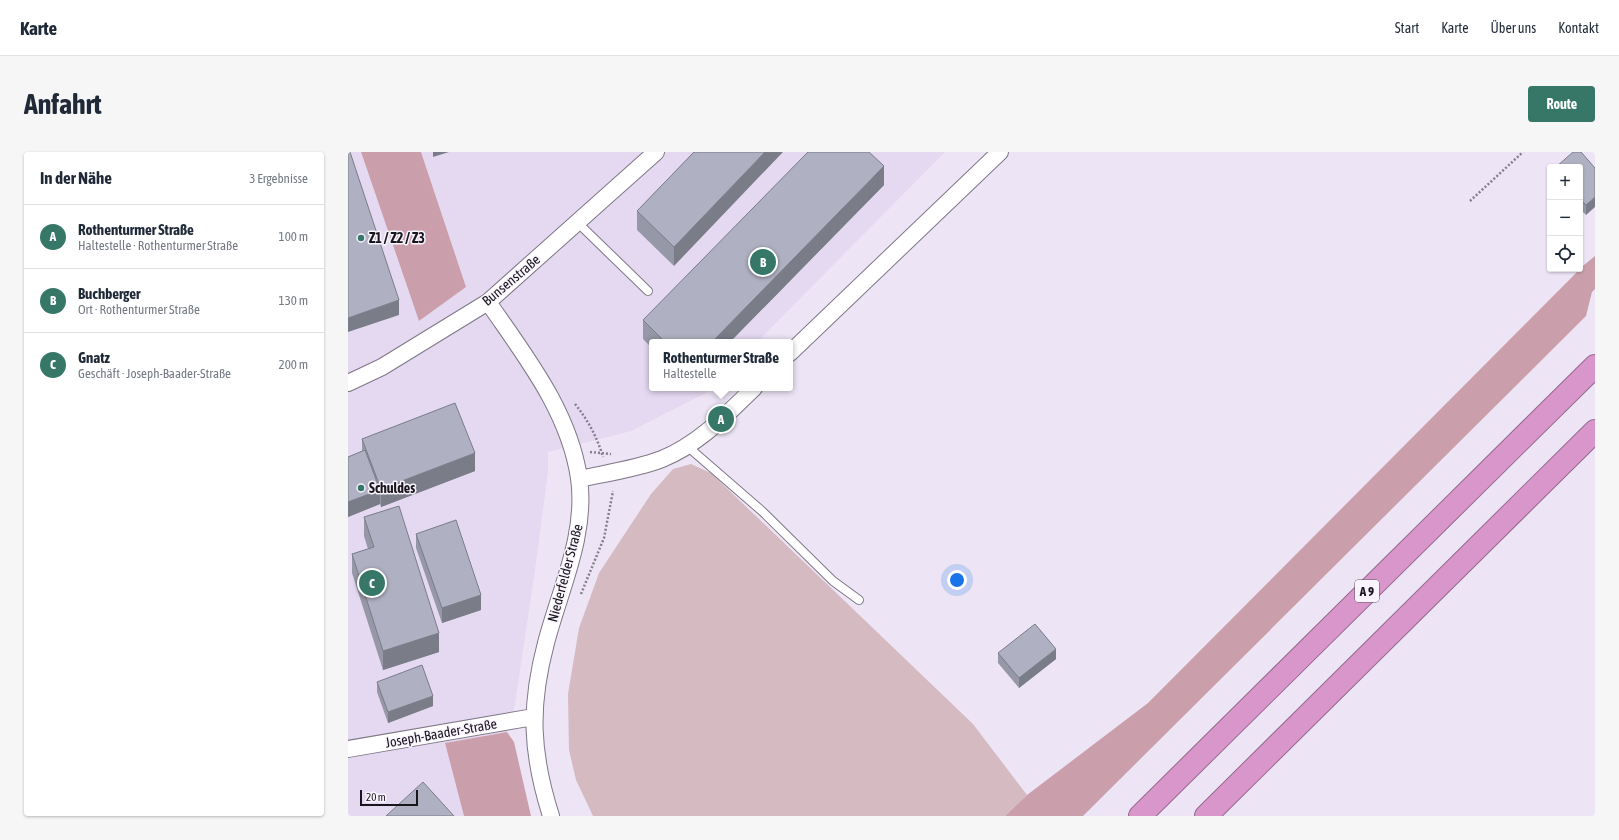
<!DOCTYPE html>
<html lang="de">
<meta charset="utf-8">
<style>
body{margin:0;font-family:"Asap Condensed",sans-serif;background:#f6f6f7;color:#1f2937}
.controls{position:absolute;right:12px;top:12px;display:grid;overflow:hidden;border-radius:4px;box-shadow:0 1px 3px #0004}
.controls button{width:36px;height:36px;display:grid;place-items:center;padding:0;border:0;border-bottom:1px solid #e0e1e3;background:#fff;color:#1f2937;font:20px sans-serif}
.scale{position:absolute;left:12px;bottom:10px;width:58px;box-sizing:border-box;padding-left:4px;border:2px solid #18151b;border-top:0;font-size:11px;line-height:14px;white-space:nowrap;color:#18151b;-webkit-text-stroke:3px #f9f4fe;paint-order:stroke}
.you{position:absolute;left:609px;top:428px;width:14px;height:14px;margin:-10px;border:3px solid #fff;border-radius:50%;background:#1a73e8;box-shadow:0 0 0 6px #1a73e833}
.badge{display:grid;place-items:center;width:26px;height:26px;border-radius:50%;background:#367767;color:#fff;font-size:13px;font-weight:700}
.pin{position:absolute;translate:-50% -50%;border:2px solid #fff;box-shadow:0 1px 4px #0006}
.popup{position:absolute;left:301px;top:187px;width:144px;height:52px;box-sizing:border-box;display:grid;place-content:center;border-radius:4px;background:#fff;filter:drop-shadow(0 1px 3px #0005);font-size:13px;white-space:nowrap;color:#747a83}
.popup b{font-size:15px;color:#1f2937}
.popup::after{content:'';position:absolute;left:50%;top:100%;margin-left:-8px;border:8px solid transparent;border-top-color:#fff}
.list{margin:0;padding:0;list-style:none}
h2{display:flex;justify-content:space-between;align-items:center;height:52px;margin:0;padding:0 16px;font-size:17px}
h2 small{font-size:13px;font-weight:400;color:#747a83}
.list li{display:grid;grid-template-columns:26px 1fr auto;gap:12px;align-items:center;box-sizing:border-box;height:64px;padding:0 16px;border-top:1px solid #e0e1e3}
.list b{display:block;font-size:15px;white-space:nowrap}
.list p{margin:0;font-size:13px;white-space:nowrap;color:#747a83}
.list em{font-size:13px;font-style:normal;color:#747a83}
.icon{flex:none;width:22px;height:22px;fill:none;stroke:currentColor;stroke-width:2;stroke-linecap:round;stroke-linejoin:round}
.map{position:relative;flex:none;width:1247px;height:664px;overflow:hidden;border-radius:4px}
header{display:flex;align-items:center;gap:24px;box-sizing:border-box;height:56px;padding:0 20px;background:#fff;border-bottom:1px solid #e0e1e3}
header strong{font-size:19px}
nav{display:flex;gap:22px;margin-inline-start:auto;font-size:14px}
.intro{display:flex;align-items:center;justify-content:space-between;box-sizing:border-box;height:96px;padding:0 24px}
h1{margin:0;font-size:28px}
.button{padding:10px 18px;border-radius:4px;background:#367767;color:#fff;font-size:14px;font-weight:700}
main{display:flex;gap:24px;padding:0 24px}
aside{flex:1;background:#fff;border-radius:4px;box-shadow:0 1px 3px #0004}
.map>svg:first-child{display:block}
.built{fill:#e4d9f1}
.green{fill:#d5bac1}
.forest{fill:#ca9fab}
.lines{fill:none;stroke-linecap:round;stroke-linejoin:round}
.lane-casing{stroke:#7f7786;stroke-width:10}
.street-casing{stroke:#7f7786;stroke-width:18}
.highway-casing{stroke:#95698d;stroke-width:24}
.path{stroke:#857f8b;stroke-width:2.5;stroke-dasharray:2 2;stroke-linecap:butt}
.lane{stroke:#fff;stroke-width:8}
.street{stroke:#fff;stroke-width:16}
.highway{stroke:#d996cb;stroke-width:22}
.wall{fill:#9698a7}
.shaded-wall{fill:#7a7c88}
.building{fill:#afb1c2;stroke:#7a7c88}
.poi-dot{fill:#367767;stroke:#f9f4fe;stroke-width:1.5}
.labels{text-anchor:middle;stroke-width:3;stroke-linejoin:round;paint-order:stroke}
.shield{fill:#f9f4fe;stroke:#5c585f;stroke-width:1}
.shield-label{font-size:13px;font-weight:bold;fill:#18151b}
.poi-label{font-size:14px;font-weight:bold;fill:#18151b;stroke:#f9f4fe;text-anchor:start}
.street-label{font-size:14px;fill:#18151b;stroke:#f9f4fe}
</style>
<header>
<strong>Karte</strong>
<nav><a>Start</a><a>Karte</a><a>Über uns</a><a>Kontakt</a></nav>
</header>
<div class="intro"><h1>Anfahrt</h1><a class="button">Route</a></div>
<main>
<aside>
<h2>In der Nähe<small>3 Ergebnisse</small></h2>
<ul class="list">
<li><span class="badge">A</span><div><b>Rothenturmer Straße</b><p>Haltestelle · Rothenturmer Straße</p></div><em>100 m</em></li>
<li><span class="badge">B</span><div><b>Buchberger</b><p>Ort · Rothenturmer Straße</p></div><em>130 m</em></li>
<li><span class="badge">C</span><div><b>Gnatz</b><p>Geschäft · Joseph-Baader-Straße</p></div><em>200 m</em></li>
</ul>
</aside>
<div class="map">
<svg width="1247" height="664" viewBox="0 0 1247 664">
<rect width="100%" height="100%" fill="#ede5f6"/>
<path class="built" d="M0,0h13l58,169 47,-34 -45,-135h524l-188,190h-105v46h59l-5,5 -75,38 -83,21v20l-13,98 -20,134 -8,28 -62,11 19,73h-116z"/>
<path class="green" d="M343,312l20,9 262,251 54,71 -22,21h-412l-17,-36 -7,-30 -1,-56 11,-66 20,-55 52,-79 22,-25z"/>
<path class="forest" d="M13,0h60l45,135 -47,34z
M1247,104v33l-3,3 -6,24 -503,500h-78l22,-21 121,-92 436,-438z
M159,580l7,10 17,74h-67l-19,-73z"/>
<g class="lines">
<defs>
<path id="lane" d="M230,71l70,68
M339,294l76,66 70,69 26,19"/>
<path id="street" d="M140,150c37,54 81,109 91,176 8,57 -19,111 -33,165 -17,64 -15,110 5,173
M442,201l210,-201
M0,231l34,-16 106,-65 168,-150
M231,327c28,-6 57,-10 83,-20 37,-15 64,-44 92,-71
M0,597l186,-32"/>
<path id="highway" d="M792,664l455,-450
M858,664l389,-385"/>
</defs>
<use href="#lane" class="lane-casing"/>
<use href="#street" class="street-casing"/>
<use href="#highway" class="highway-casing"/>
<path class="path" d="M1122,49l53,-49
M227,252c13,16 22,33 28,53
M242,300l21,2
M233,442l23,-56 9,-47"/>
<use href="#lane" class="lane"/>
<use href="#street" class="street"/>
<use href="#highway" class="highway"/>
</g>
<path class="wall" d="M346,0l-20,114 -37,-36v-19z
M1232,15l15,1 -9,47 -6,-6z
M536,33l-154,157h-78v6l-9,-9v-19z
M14,287l113,32 -94,36 -1,-3 -32,13v-60l14,-6z
M16,365l75,135 -56,18 -31,-97v-19l16,-5 -4,-13z
M68,382l65,76 -39,13 -26,-75z
M650,501l58,6 -37,29 -21,-25z
M29,530l56,24 -45,17 -11,-31z"/>
<path class="shaded-wall" d="M85,0h16l-16,5z
M417,0h18l-109,114v-19z
M536,14v19l-154,157h-18z
M1247,45v10l-9,8v-10z
M51,148v15l-51,17v-14z
M127,301v18l-94,36v-18z
M32,338v14l-32,13v-15z
M133,443v15l-39,13v-15z
M91,481v19l-56,18v-19z
M708,497v10l-37,29v-10z
M85,544v10l-45,17v-11z"/>
<path class="building" d="M0,0h2l49,148 -51,18z
M346,0h71l-91,95 -37,-36z
M460,0h61l15,14 -172,176h-47l-22,-22z
M1225,0h8l14,16v29l-9,8 -6,-6v-32h-24z
M107,251l20,50 -94,36 -19,-50z
M17,298l15,40 -32,12v-45z
M51,354l40,127 -56,18 -31,-97 22,-7 -10,-30z
M108,368l25,75 -39,13 -26,-74z
M687,472l21,25 -37,29 -21,-25z
M74,513l11,31 -45,16 -11,-30z
M75,630l31,34h-68z"/>
<g class="poi-dot">
<circle cx="13" cy="86" r="4"/>
<circle cx="13" cy="336" r="4"/>
</g>
<g class="labels">
<rect class="shield" x="1007" y="428" width="24" height="22" rx="3"/>
<g class="shield-label">
<text x="1019" y="444">A 9</text>
</g>
<g class="poi-label">
<text x="21" y="91">Z1 / Z2 / Z3</text>
<text x="21" y="341">Schuldes</text>
</g>
<g class="street-label">
<text transform="translate(163 128) rotate(-40)" y="5">Bunsenstraße</text>
<text transform="translate(217 421) rotate(-75)" y="5">Niederfelder Straße</text>
<text transform="translate(93 581) rotate(-10)" y="5">Joseph-Baader-Straße</text>
</g>
</g>
</svg>
<div class="controls">
<button>+</button>
<button>−</button>
<button><svg class="icon" aria-label="locate" viewBox="0 0 24 24"><circle cx="12" cy="12" r="6"/><path d="M12 2v4M12 18v4M2 12h4M18 12h4"/></svg></button>
</div>
<div class="scale">20 m</div>
<div class="you"></div>
<div class="pin badge" style="left:373px;top:267px">A</div>
<div class="popup"><b>Rothenturmer Straße</b>Haltestelle</div>
<div class="pin badge" style="left:415px;top:110px">B</div>
<div class="pin badge" style="left:24px;top:431px">C</div>
</div>
</main>
